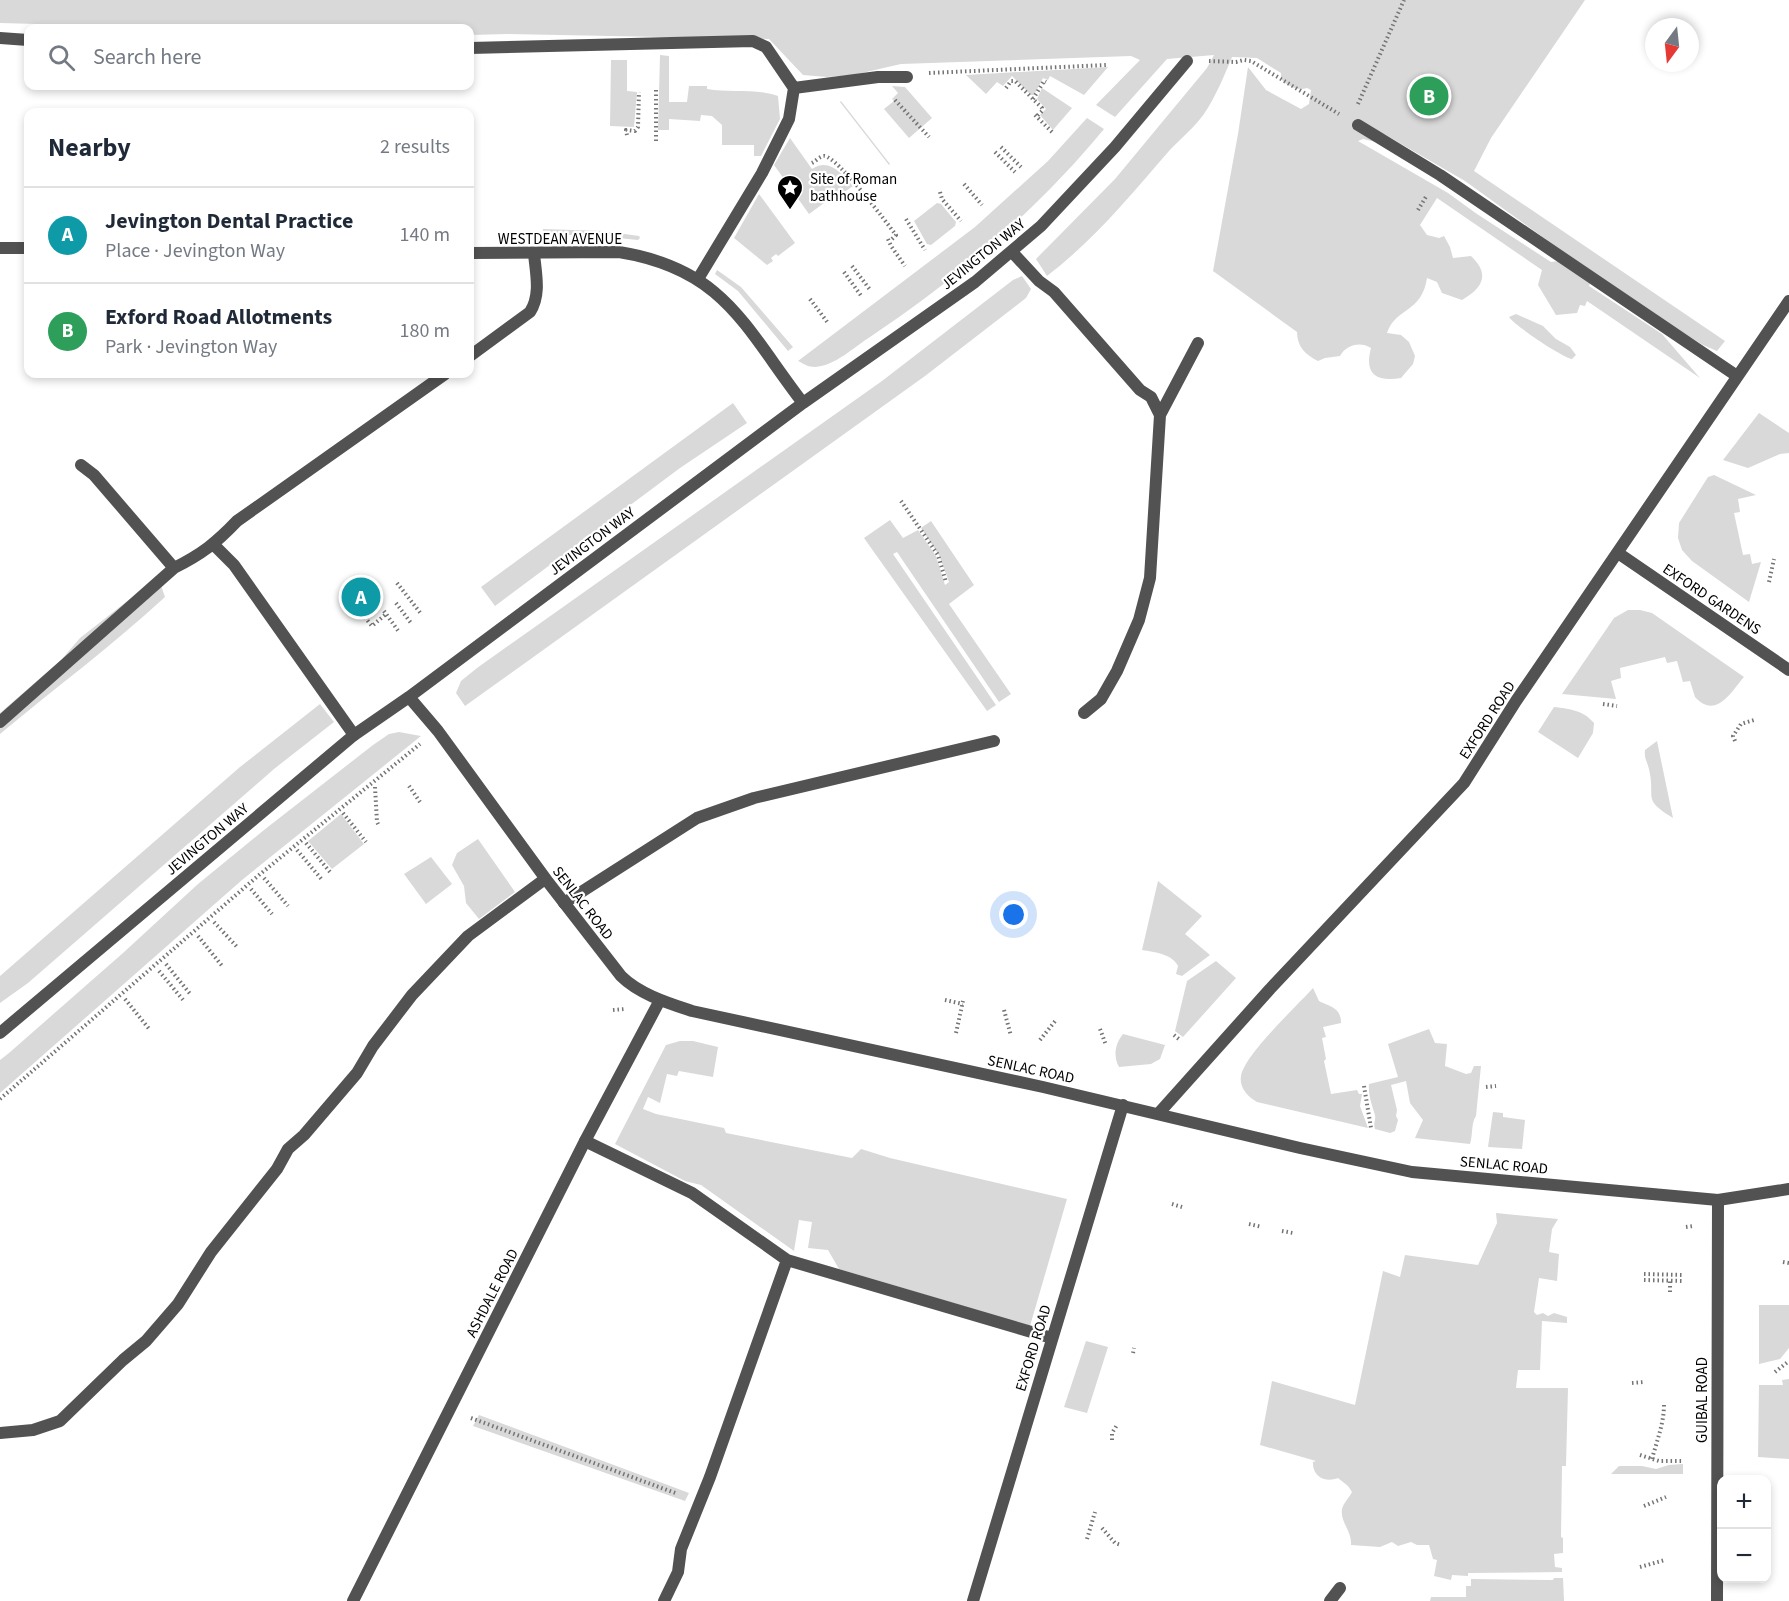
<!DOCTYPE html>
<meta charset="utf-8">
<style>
body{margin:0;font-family:"Source Sans 3",sans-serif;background:#f6f6f7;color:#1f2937}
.controls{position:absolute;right:18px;bottom:18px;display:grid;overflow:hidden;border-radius:12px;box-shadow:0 3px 9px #0003}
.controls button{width:54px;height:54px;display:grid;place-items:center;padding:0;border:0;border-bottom:2px solid #e0e1e3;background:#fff;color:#1f2937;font:30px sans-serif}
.compass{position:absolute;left:1645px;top:18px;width:54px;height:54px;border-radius:50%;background:#fff;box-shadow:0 3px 9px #0003;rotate:195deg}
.you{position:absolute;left:1014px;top:915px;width:21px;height:21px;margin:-15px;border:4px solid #fff;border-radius:50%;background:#1a73e8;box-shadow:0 0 0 9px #1a73e833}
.badge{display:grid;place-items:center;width:39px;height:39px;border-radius:50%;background:#111827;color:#fff;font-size:20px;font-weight:700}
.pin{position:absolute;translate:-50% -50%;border:3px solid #fff;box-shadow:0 2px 6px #0006}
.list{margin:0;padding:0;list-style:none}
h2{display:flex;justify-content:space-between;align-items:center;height:78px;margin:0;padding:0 24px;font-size:26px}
h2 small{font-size:20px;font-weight:400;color:#747a83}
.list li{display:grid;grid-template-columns:39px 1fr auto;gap:18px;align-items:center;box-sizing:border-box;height:96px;padding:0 24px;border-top:2px solid #e0e1e3}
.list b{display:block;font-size:22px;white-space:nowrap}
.list p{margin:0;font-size:20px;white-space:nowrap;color:#747a83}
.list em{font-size:20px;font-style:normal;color:#747a83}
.icon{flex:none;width:33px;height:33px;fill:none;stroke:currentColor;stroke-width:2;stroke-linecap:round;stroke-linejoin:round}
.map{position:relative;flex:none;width:1789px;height:1601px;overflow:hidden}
.search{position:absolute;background:#fff;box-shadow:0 3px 9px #0003;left:24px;top:24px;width:450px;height:66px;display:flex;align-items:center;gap:15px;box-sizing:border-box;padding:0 21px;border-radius:12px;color:#747a83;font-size:22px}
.panel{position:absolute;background:#fff;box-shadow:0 3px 9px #0003;left:24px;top:108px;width:450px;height:270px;border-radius:12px}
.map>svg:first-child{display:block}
.green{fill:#d9d9d9}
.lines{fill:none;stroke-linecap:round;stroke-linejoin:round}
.path{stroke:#747474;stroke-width:4;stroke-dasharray:1.5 3;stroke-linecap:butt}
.lane{stroke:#525252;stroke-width:12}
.street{stroke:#525252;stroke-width:12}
.labels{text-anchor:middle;stroke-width:4.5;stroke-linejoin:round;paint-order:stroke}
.poi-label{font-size:15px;fill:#000;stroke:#fff;text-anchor:start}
.street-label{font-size:15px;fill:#000;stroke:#fff}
</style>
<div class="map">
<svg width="1789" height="1601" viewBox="0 0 1789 1601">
<rect width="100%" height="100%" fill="#fff"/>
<path class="green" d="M0,0h1585l-94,138 -17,33 251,170 -8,10 -14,-6 -77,-48 -161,-116 -81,-47 -1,3 -7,5 -13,-3 -5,2 90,52 29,21 74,48 8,-1 31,22 -1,3 73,48 38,44 -113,-77 -2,5 -5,-1 -3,8 -21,2 -18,-30 4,-15 -105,-72 -17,27 7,10 12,3 5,-2 6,11 3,11 18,-2c20,19 11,32 -9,44l-20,-7 -5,-11 -10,-4c-5,35 -31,29 -40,55l14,2 8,7 6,14 -2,8 -12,14c-25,4 -37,-4 -30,-30 -11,-7 -25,-3 -31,8l-15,2 -7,3c-12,-6 -21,-14 -21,-29l-84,-61 25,-137 10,-67 18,23 35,19 8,-5 2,-14 -4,-2c-10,3 -19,-2 -26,-9v-6l-24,-15 -25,-1c-8,19 -16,39 -28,57 -10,14 -24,25 -35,37 -39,45 -74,88 -122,125l-11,-17 79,-80 92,-111 7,-13 -47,4 -52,58 -19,-12 44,-45 -9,-4 -230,8 -48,11 -26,2 -24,-2 -34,-36 -261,-5 -38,1v-7h-290l-180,-5z
M660,55l9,1v46h18l2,-16h18v3c23,4 48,-1 71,7l2,23 -19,37h-7v-11h-32v-20l-10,-9 -11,-1 -1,6 -31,-2v11h-11z
M611,60h16v31l10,1 -3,35 -24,-1z
M1108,67l-24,28 -34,-19 -2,4 -5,-2 -9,17h-3l-19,-19 -9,10 -6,-4 -11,12 -20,-19z
M892,86l13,1 27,31 -23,20 -25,-29 10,-8 -2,-2 6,-6z
M1042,88l30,20 -19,22 -13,-15 6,-6 -9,-10z
M841,101l49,63 -1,1 -49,-63z
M1087,118l17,11c-66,80 -147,150 -234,208 -16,10 -35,29 -55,30 -7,0 -11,-3 -17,-6l177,-134 73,-66z
M790,138l22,31c17,-12 30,5 41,17l-20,14 -2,-2 -22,16 -35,-49z
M759,194l36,49 -17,13 -2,-2 -5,4 2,3 -6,4 -33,-27z
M937,203l4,1 15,18 -1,4 -24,19 -4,-1 -13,-23z
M543,229l60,2 36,5 1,2 -2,2 -39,-4 -56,-2z
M717,270l24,17 52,60 -5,4 -50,-60 -23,-17z
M1022,276l9,13 -5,9 -101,78 -460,330 -9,-13 5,-12 16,-13 405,-287 131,-101z
M1516,314l27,12 13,13 14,8 6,8 -4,4c-10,-2 -57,-33 -63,-42z
M733,403l14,20 -67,45 -185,138 -14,-19z
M1759,413l30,20v20l-9,1 -32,14 -25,-8z
M1714,475l42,20 -18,4 2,13 -6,1 9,42 7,-1 2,10 9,-2 -12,40 -57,-41 -10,-11 -4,-12 1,-15 29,-46z
M890,520l13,18 15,-8 18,26 9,29 4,-3 -10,-27 -18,-27 10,-7 43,64 -25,19 62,90 -12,8 -102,-150 -4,2 103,151 -9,6 -123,-173z
M158,577l7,20c-53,49 -110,91 -165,137v-21l61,-53 19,-22z
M1628,610h12l12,3 92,64c-13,15 -28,43 -49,20l-5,-16 -7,1 -6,-21 -10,2 -2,-6 -45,11 1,10 -10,3 5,18 -54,-5 52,-76z
M320,704l14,18 -60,47 -246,214 -28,20v-27l240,-209z
M1554,707c16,2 29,3 40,16l-1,10 -15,25 -40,-26z
M399,732l22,4 -179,144 -242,213v-33l9,-7 114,-100 75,-69 66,-54 109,-85 16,-11z
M1657,741l16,77c-32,-20 -17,-18 -24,-49 -2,-8 -5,-10 -4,-19z
M341,814l23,30 -32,25 -24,-28z
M478,839l37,53 -36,27 -13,-16 -2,-17 -12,-21 5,-12z
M431,857l21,27 -26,20 -22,-30z
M1158,881l44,35 -17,18 25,21 -28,21 -6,-2 2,-8c-6,-12 -23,-14 -36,-16z
M1216,961l20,17 -53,59 -8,-6 12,-50z
M1313,988l6,13c11,6 22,6 22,22l-18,4 3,10 -4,1 4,21 -2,2 7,33 26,-4 2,4h3l-2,12 8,22 -111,-26c-9,-5 -18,-14 -16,-26 4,-22 55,-69 72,-88z
M1429,1029l6,14 12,1 -2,22 21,8 5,-1 3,-7h7l-5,50c-5,7 -3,19 -6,28l-55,-6 8,-18 -13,-17 -4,-22 -15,4 6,25 -1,6 2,4 -3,11 -5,2 -15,-4c-2,-6 1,-9 0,-14 -3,-10 -7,-20 -6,-31l29,-7 -10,-33z
M1123,1034l42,11 -5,14 -9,5 -32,3c-6,-11 -4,-23 4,-33z
M680,1041h13l25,6 -5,30 -34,-6 -2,5 -10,-2 -7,29 -12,-6 -5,12 13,5 68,14 2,5 126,25 9,-9 29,9 177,41 -37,127 -191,-57 -11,-19 -20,-2 4,-26 -13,-2 -5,31 -93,-66 -16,-4 -70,-37 51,-99z
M1493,1112l10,1v4l22,3 -3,29 -34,-2z
M1496,1213l62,6 -6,10 -3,23 10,2 -2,27 -18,-3 -5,34 3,3 6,-2 5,3 6,-3 13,4v6l-25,-2 -2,49h-22l-2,18h52l-2,78h-4l-1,71 2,1v15l-9,1 1,13 7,1v4l-94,1v3l-16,-1 -1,5 -17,-4 3,-16 -4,-1 -4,-14h-12l-6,-3 -13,4 -6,-4 -12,5 -29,-2c1,-14 -11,-23 -9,-36 2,-7 7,-11 10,-17l-4,-6 -10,-8c-12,5 -26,-1 -25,-16l3,-1 -56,-16 12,-64 83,24 28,-134 17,6 5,-22 73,10 19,-42z
M1759,1305h30v43l-9,11 -21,5z
M1086,1341l22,6 -21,66 -23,-6z
M1789,1379v80l-31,-2 1,-72h24l-1,-5z
M479,1415l186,69 24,9 -4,8 -212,-75z
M1683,1464v10h-72l8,-8h23l14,3 13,-4z
M1554,1578h9l1,23h-134l1,-4h35v-11h5v-7l82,1z"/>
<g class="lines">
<path class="path" d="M1209,61l27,1 8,-2 7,1 88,53
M929,73l177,-8
M1006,88l5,-7h4l27,27v3l-5,5
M656,90v52
M1033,99l11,-18 2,1
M895,100l34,37
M1358,104l46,-104
M1035,115l17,17
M627,135l-1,-5 9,1 3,-4 1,-35
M1001,147l20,20
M995,152l20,20
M812,163c4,-2 8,-7 12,-7 13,0 62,66 72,79l-6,6
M964,184l18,21
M940,192l2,7 19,22
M1418,210l9,-15
M906,219l19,31
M888,239l3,7 14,20
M852,266l19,25
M844,272l18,25
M810,299l18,24
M901,501l37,54 8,27
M1769,582l5,-23
M397,583l25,32
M396,603l15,20
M359,610l13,16 14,-12
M384,611l15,21
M1603,704l14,2
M1735,741l-2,-5 8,-12 13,-4
M409,786l11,16
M375,787l2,35 2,4
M343,813l23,29
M306,843l24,29
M297,850l26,31
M264,878l24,28
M251,889l21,25
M214,922l24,26
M198,936l25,31
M166,964l25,31
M159,971l25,30
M125,999l25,31
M945,1000l18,4
M613,1010l12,-1
M1004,1010l7,26
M1100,1029l6,16
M956,1033l7,-32
M1174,1035l6,5
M1040,1040l16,-20
M1364,1086l7,42
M1486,1087l10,-1
M0,1099l259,-224 161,-131
M1172,1204l10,3
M1249,1224l13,3
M1686,1227l7,-1
M1282,1231l11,2
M1783,1262l6,1
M1644,1274l39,1
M1644,1280l39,1
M1670,1292v-11
M1133,1353l1,-5
M1775,1372l14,-11
M1632,1383l12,-1
M471,1418l207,76
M1112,1440v-7l5,-8
M1640,1455l19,6h24
M1652,1459c5,-19 12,-35 12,-55
M1644,1506l22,-9
M1102,1528l13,15 6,2
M1087,1539l8,-27
M1640,1567l25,-7"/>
<path class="lane" d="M0,38l28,2
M470,48l283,-7 13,6 28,41 -5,31 -27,54 -64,106
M794,88l84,-11h29
M1358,125l82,50 297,201
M1012,252l27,29 15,11 86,98 11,7 9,18 -10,163 -11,42 -22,51 -16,28 -17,14
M470,356l60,-44c11,-17 6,-38 4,-58
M1160,415l38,-72
M81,465l13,10 80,93
M214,545l20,20 120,170
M0,722l174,-154c28,-14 42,-25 63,-47l208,-147
M564,903l133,-85 57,-20 240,-57
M585,1141l107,52 95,67 265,78
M0,1433l33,-3 27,-9 63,-61 23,-19 32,-37 33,-52 66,-83 11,-20 16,-14 53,-62 16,-27 39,-51 56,-59 77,-57
M664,1601l14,-29 3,-23 29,-72 77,-217"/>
<path class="street" d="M0,248h28
M470,253l149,-1c106,17 126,76 184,151
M1618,553l171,117
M409,697l29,34 110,151 73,94c18,18 47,27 71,35l351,76 257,61 112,24 306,28 71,-11
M0,1033l354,-298 55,-38 394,-294 172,-121 66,-56 74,-79 72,-86
M1158,1114l112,-125 194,-206 52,-82 273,-400
M353,1601l232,-460 75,-141
M973,1601l150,-496
M1330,1601l10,-13
M1717,1601l1,-401"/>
</g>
<defs>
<symbol id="sight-pin" viewBox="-11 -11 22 30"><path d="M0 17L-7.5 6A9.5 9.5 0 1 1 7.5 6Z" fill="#000" stroke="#fff"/><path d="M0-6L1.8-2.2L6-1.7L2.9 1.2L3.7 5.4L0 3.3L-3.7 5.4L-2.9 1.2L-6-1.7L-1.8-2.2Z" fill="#fff"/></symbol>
</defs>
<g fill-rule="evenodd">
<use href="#sight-pin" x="775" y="173" width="30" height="40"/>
</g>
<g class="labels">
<g class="poi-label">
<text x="810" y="184">Site of Roman<tspan x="810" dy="17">bathhouse</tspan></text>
</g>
<g class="street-label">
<text x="560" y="244">WESTDEAN AVENUE</text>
<text transform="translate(983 254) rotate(-39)" y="5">JEVINGTON WAY</text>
<text transform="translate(592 541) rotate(-37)" y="5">JEVINGTON WAY</text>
<text transform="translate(1712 599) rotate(34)" y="5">EXFORD GARDENS</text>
<text transform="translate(1487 720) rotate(-57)" y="5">EXFORD ROAD</text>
<text transform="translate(207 839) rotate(-40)" y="5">JEVINGTON WAY</text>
<text transform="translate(583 903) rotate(52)" y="5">SENLAC ROAD</text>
<text transform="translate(1031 1069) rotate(12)" y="5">SENLAC ROAD</text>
<text transform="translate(1504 1165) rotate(5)" y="5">SENLAC ROAD</text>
<text transform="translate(492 1293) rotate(-63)" y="5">ASHDALE ROAD</text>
<text transform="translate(1033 1348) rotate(-73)" y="5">EXFORD ROAD</text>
<text transform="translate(1702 1400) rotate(-90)" y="5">GUIBAL ROAD</text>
</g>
</g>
</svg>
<div class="controls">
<button>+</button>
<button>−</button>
</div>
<svg class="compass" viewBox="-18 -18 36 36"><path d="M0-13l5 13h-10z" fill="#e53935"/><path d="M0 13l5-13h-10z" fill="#747a83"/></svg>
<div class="you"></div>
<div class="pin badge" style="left:361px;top:597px;background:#0f9aa8">A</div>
<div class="pin badge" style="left:1429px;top:96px;background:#2e9e5b">B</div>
<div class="search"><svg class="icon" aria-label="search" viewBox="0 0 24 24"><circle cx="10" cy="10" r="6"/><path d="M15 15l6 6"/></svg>Search here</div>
<section class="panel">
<h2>Nearby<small>2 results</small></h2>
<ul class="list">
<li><span class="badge" style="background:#0f9aa8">A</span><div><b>Jevington Dental Practice</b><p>Place · Jevington Way</p></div><em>140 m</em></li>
<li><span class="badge" style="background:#2e9e5b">B</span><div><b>Exford Road Allotments</b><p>Park · Jevington Way</p></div><em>180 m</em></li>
</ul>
</section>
</div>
